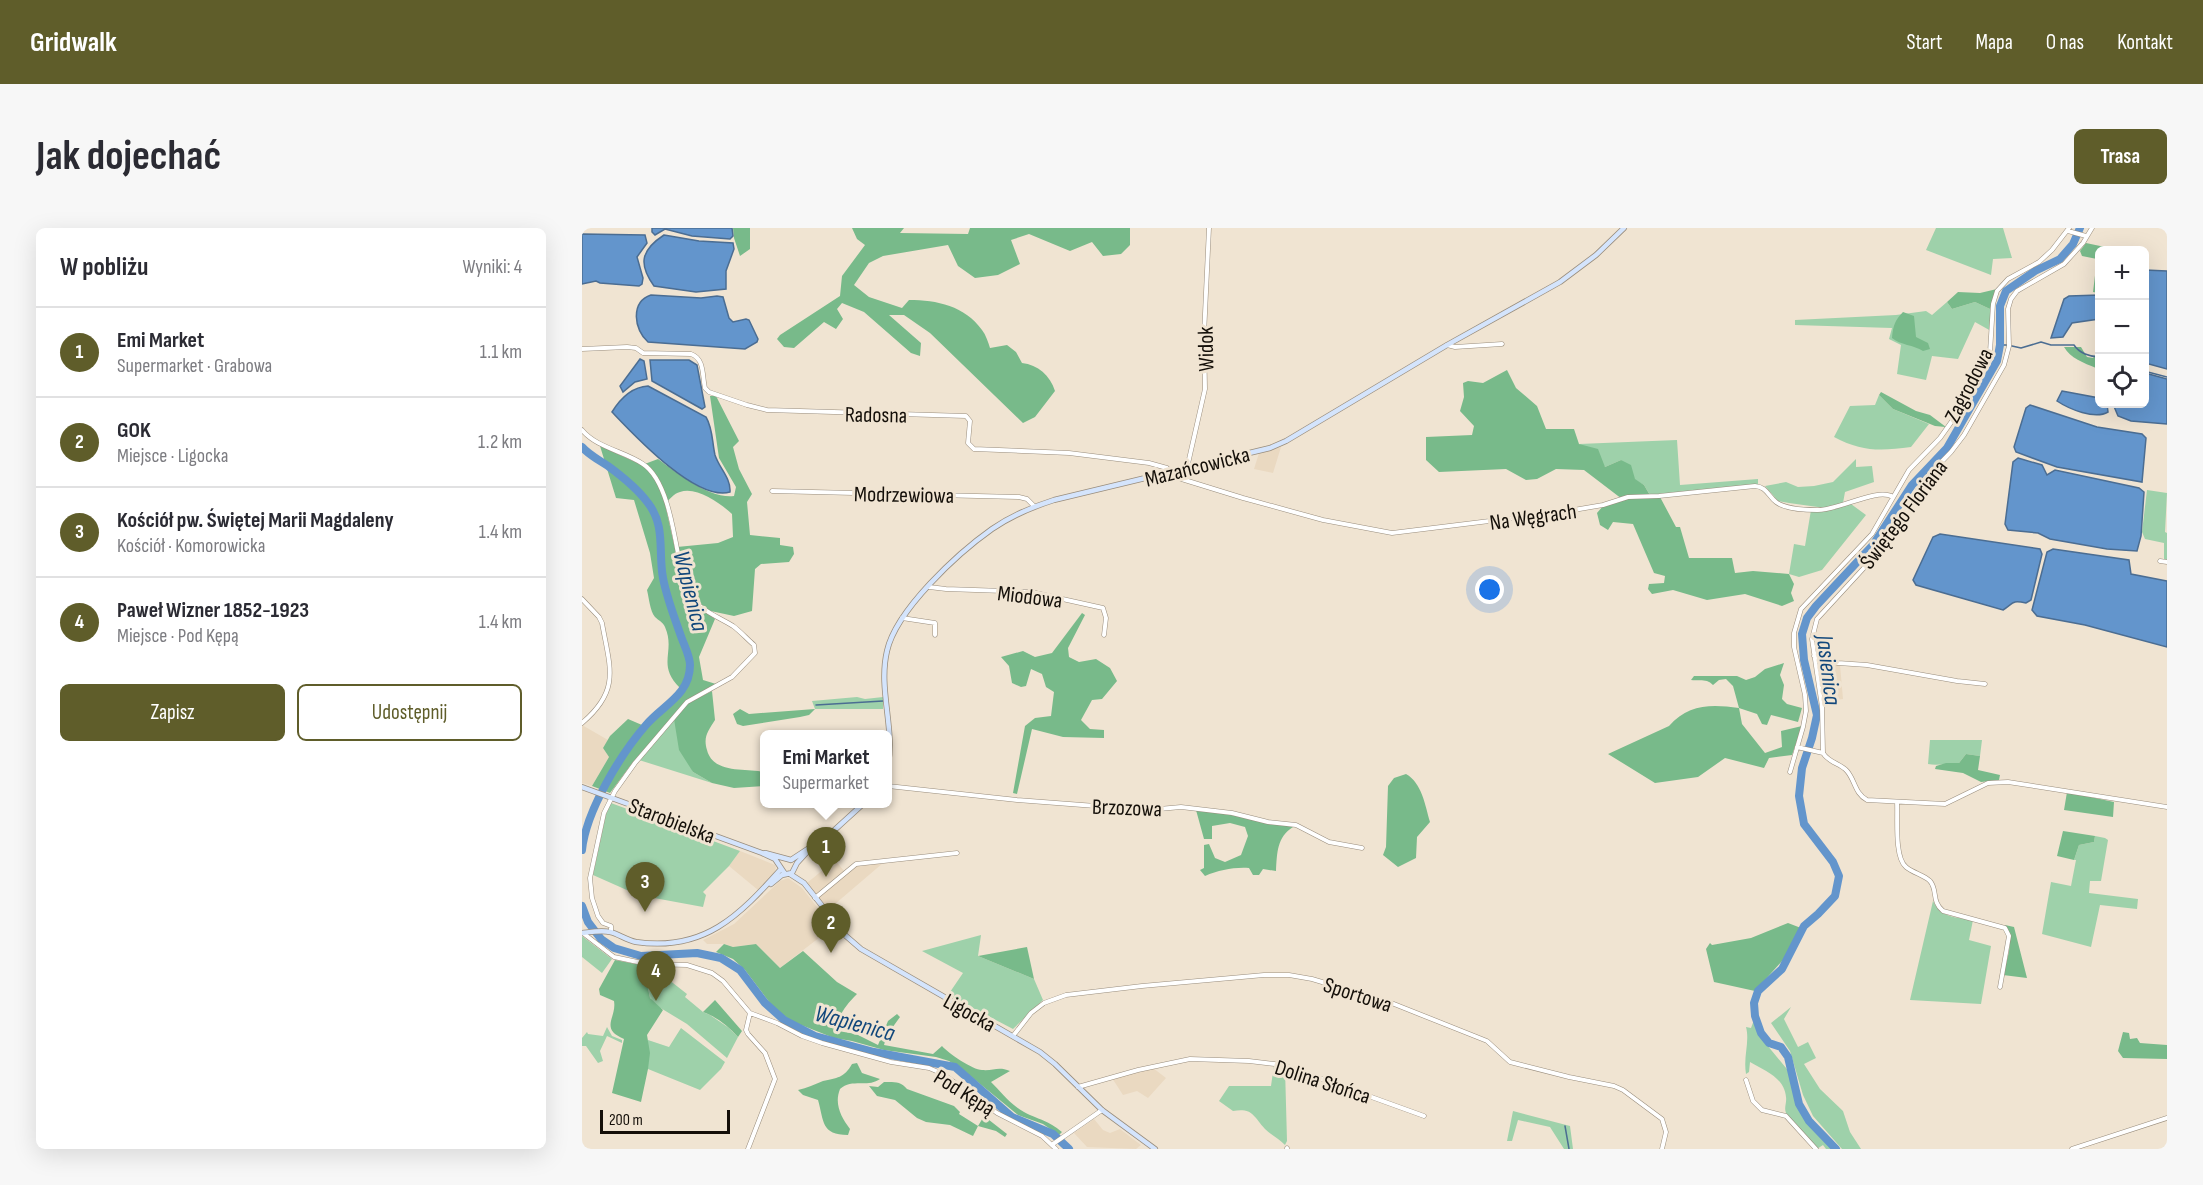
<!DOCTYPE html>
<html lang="pl">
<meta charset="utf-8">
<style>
body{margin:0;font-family:"Sofia Sans Condensed",sans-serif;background:#f7f7f7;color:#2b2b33}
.controls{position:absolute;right:18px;top:18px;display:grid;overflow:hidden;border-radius:9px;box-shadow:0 6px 24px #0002}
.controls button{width:54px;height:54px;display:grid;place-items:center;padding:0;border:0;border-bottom:2px solid #e1e1e2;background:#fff;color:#2b2b33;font:30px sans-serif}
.scale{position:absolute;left:18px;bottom:15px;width:130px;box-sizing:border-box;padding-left:6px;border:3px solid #140f09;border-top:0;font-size:16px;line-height:21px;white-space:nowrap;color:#140f09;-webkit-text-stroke:4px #f0e4d2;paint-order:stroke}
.you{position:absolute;left:908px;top:362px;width:21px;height:21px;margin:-15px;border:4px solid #fff;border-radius:50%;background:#1a73e8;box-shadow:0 0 0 9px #1a73e833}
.badge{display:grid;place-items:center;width:39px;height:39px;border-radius:50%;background:#5f5d2a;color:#fff;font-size:20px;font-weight:700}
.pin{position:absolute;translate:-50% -50px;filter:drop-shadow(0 2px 3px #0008)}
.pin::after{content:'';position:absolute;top:32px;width:21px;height:18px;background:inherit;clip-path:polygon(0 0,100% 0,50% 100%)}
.popup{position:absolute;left:178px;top:502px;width:132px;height:78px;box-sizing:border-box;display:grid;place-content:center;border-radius:9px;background:#fff;filter:drop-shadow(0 2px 4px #0005);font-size:20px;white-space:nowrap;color:#7c7c81}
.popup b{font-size:22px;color:#2b2b33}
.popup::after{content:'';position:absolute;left:50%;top:100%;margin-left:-12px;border:12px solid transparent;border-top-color:#fff}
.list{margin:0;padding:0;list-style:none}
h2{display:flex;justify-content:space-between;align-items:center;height:78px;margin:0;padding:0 24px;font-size:26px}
h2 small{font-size:20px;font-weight:400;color:#7c7c81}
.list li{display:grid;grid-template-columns:39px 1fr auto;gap:18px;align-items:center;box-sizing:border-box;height:90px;padding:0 24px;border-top:2px solid #e1e1e2}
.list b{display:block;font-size:22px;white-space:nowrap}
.list p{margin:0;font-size:20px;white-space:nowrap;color:#7c7c81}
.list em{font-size:20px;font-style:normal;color:#7c7c81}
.actions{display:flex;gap:12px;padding:18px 24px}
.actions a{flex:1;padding:14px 0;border:2px solid #5f5d2a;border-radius:9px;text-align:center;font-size:21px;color:#5f5d2a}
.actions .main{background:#5f5d2a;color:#fff}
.icon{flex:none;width:33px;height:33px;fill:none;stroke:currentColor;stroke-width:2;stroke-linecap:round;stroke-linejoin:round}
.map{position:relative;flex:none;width:1585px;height:921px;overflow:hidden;border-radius:9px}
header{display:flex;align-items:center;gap:36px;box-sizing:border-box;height:84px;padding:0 30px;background:#5f5d2a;color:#fff}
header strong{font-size:28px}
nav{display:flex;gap:33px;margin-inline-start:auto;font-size:21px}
.intro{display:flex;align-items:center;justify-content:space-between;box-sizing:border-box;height:144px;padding:0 36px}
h1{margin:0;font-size:42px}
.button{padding:15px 27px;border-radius:9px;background:#5f5d2a;color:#fff;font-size:21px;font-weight:700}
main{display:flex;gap:36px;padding:0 36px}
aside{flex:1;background:#fff;border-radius:9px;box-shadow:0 6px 24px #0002}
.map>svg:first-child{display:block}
.built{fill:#ead9c1}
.green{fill:#9ed1aa}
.forest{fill:#78ba8a}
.water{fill:#6395cc;stroke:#4b6d92;stroke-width:1.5}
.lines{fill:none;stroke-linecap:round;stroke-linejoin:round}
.stream{stroke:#4b6d92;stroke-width:1.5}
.river{stroke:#6395cc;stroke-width:8}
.street-casing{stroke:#998d7d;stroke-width:5}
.secondary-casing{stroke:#998d7d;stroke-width:6}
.street{stroke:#fff;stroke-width:4}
.secondary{stroke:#d4e4fc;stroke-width:4.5}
.labels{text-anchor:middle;stroke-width:6;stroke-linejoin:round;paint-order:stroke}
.street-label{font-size:22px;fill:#140f09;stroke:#f0e4d2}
.water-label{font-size:24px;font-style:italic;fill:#11477b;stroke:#f0e4d2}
</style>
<header>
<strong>Gridwalk</strong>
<nav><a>Start</a><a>Mapa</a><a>O nas</a><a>Kontakt</a></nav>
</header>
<div class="intro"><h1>Jak dojechać</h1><a class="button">Trasa</a></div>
<main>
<aside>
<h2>W pobliżu<small>Wyniki: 4</small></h2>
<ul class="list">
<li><span class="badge">1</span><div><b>Emi Market</b><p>Supermarket · Grabowa</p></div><em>1.1 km</em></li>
<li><span class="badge">2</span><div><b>GOK</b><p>Miejsce · Ligocka</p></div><em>1.2 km</em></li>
<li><span class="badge">3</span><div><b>Kościół pw. Świętej Marii Magdaleny</b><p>Kościół · Komorowicka</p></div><em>1.4 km</em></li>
<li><span class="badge">4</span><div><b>Paweł Wizner 1852-1923</b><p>Miejsce · Pod Kępą</p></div><em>1.4 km</em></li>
</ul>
<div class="actions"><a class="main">Zapisz</a><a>Udostępnij</a></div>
</aside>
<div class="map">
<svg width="1585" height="921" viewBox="0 0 1585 921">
<rect width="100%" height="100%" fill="#f0e4d2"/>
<path class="built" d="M699,219l-8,26 -19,-4 5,-16z
M1238,431l20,6 3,34 -20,3 -6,-41z
M0,497l26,15 -5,8 6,9 -17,29 -10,-3z
M158,623l35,14 1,3 -2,5 -16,17 -29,-24z
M253,632l10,12 -29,24 -9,-13z
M301,635l-55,47 -10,-12 38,-32z
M206,650l14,10 31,39 -53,41 -24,-24 -23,3 -9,-3h-17l-4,-4 31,-16 46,-43z
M571,840l13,10 -18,20 -11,-7 -14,4 -11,-17z
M512,891l9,11 7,3 10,-4 21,16 -5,4 -49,-2 -13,-14z"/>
<path class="green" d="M1354,0h67l9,30 -19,1 -2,16 -65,-25z
M1365,74l5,7 23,-7 15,7 1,22 -16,-9 -17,37 -26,-3 -6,24 -29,-6 4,-29 -12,-6 3,-11 -97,-3v-5l101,-5 30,-4 6,4z
M1297,167l14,14 36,15 -18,23c-30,4 -49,5 -77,-10l16,-31 25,-1z
M1095,212l3,45 78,-6v5l-108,11 -6,-10 -9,-5 -14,-20 -16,7 -26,-23z
M1274,231v8l16,-1 2,16 -29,10 -2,11 -18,5 -36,-5 -11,-2 -13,-15 21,-4 12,5 16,-1 19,-4z
M1565,262l20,3 -2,39 2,1v27l-3,-1v-16l-19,-4 -3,-7z
M1269,276l15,11 -44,55 -23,7 -10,-3 5,-30 11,2 6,-36 10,2z
M275,469l8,2 18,-2v12h-68l-3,-8z
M92,491l19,53 19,11 -73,-23z
M1348,512h52l-2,16 -14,-2 -7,9c-11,0 -21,3 -31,1z
M29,575l129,48 -11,15 -26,26 3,3 -3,12 -65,-12 -45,-20 13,-61z
M1513,608l10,2 3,2 -7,41h-11l-1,12 49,6 -1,10 -37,-4 -9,42 -49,-13 9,-52 20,4 5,-26h-2l5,-15 15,-3z
M1351,673c8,17 22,16 40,19l-4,20 22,6 -10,58 -71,-4z
M399,707l-3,21 56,23 9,21 -30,29 -65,-34 15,-22 -41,-22z
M0,708l30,23 -10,14 -20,-16z
M68,737l37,29 -2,3 18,15 7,3 19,13 9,9 -11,21 -40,-34 -33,-20 -4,-6 -5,-26z
M1209,779l-7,12 14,28 10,-5 8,16 -12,6 16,25 23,22 7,21 11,17h-19l-29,-33 -10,-21 -13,-44 -19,-28z
M1172,792l4,14 33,40 7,32 10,17 25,26h-7l-3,-4 -6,4 -30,-34c-4,-7 0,-11 -1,-18 -2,-20 -21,-26 -36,-35l-1,10 -3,2c-3,-18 4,-32 0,-47l5,1z
M25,799l5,9 10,4v3l-15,-7 -7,15 3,10 -5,2 -12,-17h-4v-8l5,-6 1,2 15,2z
M99,800l44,34 -4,7 -21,21 -52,-21v-29l21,7z
M692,837l11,3 2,73 -2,4c-6,-6 -14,-10 -20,-16 -12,-13 -12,-21 -32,-18l-14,-10 10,-15h42z
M931,883l57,15 3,23h-9l-14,-22 -32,-7 -6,21h-5z"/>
<path class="forest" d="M151,0h17v21l-10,7 -6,-18z
M270,0h52l-4,5 68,1 2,-6h160v17l-9,9 -18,2 -11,-14 -22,9 -41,-17 -18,6 9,24 -22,11 -23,3 -17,-12 -10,-21 -65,11 -14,7 -15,22 15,12 33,11 7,-8c28,0 56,6 73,30 4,5 6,12 8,18l17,-3 9,7 6,11c16,2 28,12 33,28l-20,26 -12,6 -93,-90 -26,-18h-15l32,28 -1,13 -9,-3 -47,-41 -22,-9 -5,6 6,10 -7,10 -12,-7 -30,26 -10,-1 -7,-8 3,-4 60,-39 2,-20 23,-31 -8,-6z
M1504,15l33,7h-19l-1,43 -6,-1 4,-33 -15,-3 -2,-5z
M1415,61l-7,20 -15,-7 -23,7 -5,-7 11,-10 22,1z
M1321,84l11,4 2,21 12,6 2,6 -7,2c-9,-6 -23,-6 -31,-13 1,-12 3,-18 11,-26z
M1482,119h17l6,10 6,1 3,-4h3v33l-3,-8v-11c-12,-5 -26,-10 -32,-21z
M925,142l9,18 21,18 9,23h28l5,15 19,5 7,18 16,-7 10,5 4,14 9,6 7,12h9l16,30h4l9,31h43l3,15 18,-2 36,3 5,10 -3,9 3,8 -12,5 -37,-12 -38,6 -34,-10 -21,4 -4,-5 1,-5 15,-1 1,-7 -11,-3 -21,-49 -20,-2 -5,8 -8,-5 -3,-12 6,-7 19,-7 -38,-29 -28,-1 -19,10 -11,1 -20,-11 -67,3 -13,-12v-23l46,-2 2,-9 -14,-15 4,-14 -1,-14 5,-2 15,2z
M1299,164l35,19 14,4 16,12 -11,-1 -42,-17 -14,-14z
M128,168h6l23,45 -6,6 6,22 13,25 -5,8 3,33 30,3v7l13,2 1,7 -5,8 -28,2 -6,5 -3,42 -18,5 -28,-6 -12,-10 -8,-12 -9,-41 41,-4 15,-6 -1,-23c-12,-11 -36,-28 -52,-22 -6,1 -11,8 -15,12l19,85 8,13 23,17 -16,38 4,23 13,4 -29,17 -54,61 -23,31 -18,-7 17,-29 -6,-9 7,-12 18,-17 14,6 38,-37c-24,-24 -4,-36 -15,-61 -2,-5 -7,-7 -10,-10 -5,-6 -6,-19 -8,-27l7,-12 -4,-25 -16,-53 -18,-2 -16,-52 42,19 16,-6c19,14 51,40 76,37l2,-9 -17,-29z
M500,385l3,2 -17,33 1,9 10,5 17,-3 14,9 7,13 -15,18 -10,1 -11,20 9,9 14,1v8l-41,-1 -31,-8 -15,65 -4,-1 12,-67 10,-8 16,-2 3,-24 -8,-5 -4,-13 -11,-5 -5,17 -5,1 -9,-4 -3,-17 -8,-9 22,-6 12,6 17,-4z
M1202,435l-4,12 4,10 -2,14 5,5 15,4 -4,14 -27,-7 -4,10 -5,-1 -5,-10 -18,-6 3,16 23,29 17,-6 -1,-16 21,-5 -10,29 -23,3 -5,10 -39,-10 -27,19 -43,6 -47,-29 61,-28c19,-22 42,-22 70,-18l-6,-22 -7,-7 -7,1 -6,5c-6,-7 -14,-4 -22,-5l3,-4h43l9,4 9,-3 10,-8z
M130,463l3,29c-7,11 -12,17 -8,30 6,24 38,18 57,22v14l-30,2 -22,-5 -19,-11 -14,-22 -5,-31 14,-16z
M158,481l9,5 66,-5 -6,6 -9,2 -57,9 -6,-2 -4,-10z
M1384,526l14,2 -2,14 22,5 -1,5 -18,2 -18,-9 -28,-4 1,-3 10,-3h13z
M824,546c16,9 19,31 24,48l-13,15 -1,21 -18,9 -15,-12 3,-8 2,-61 6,-8z
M1485,564l47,10 -1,15 -49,-7z
M614,582l35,5 62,12c-16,10 -16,26 -17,44l-13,-2 -4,6h-6l-4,-7c-15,-1 -30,2 -44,8l-5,-6 4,-2v-23l5,-1 6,14 10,4 16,-7 7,-19 -3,-9 -15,-4 -18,3v13h-8z
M1481,603l32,5 -1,6 -15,3 -5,15 -17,-4z
M1206,695l13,5 -18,32 -28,31 -41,-9 -8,-33 4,-6 2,2 39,-7z
M1423,697l9,2 13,51 -24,-3c4,-16 12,-36 2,-50z
M142,716l9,3 23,-3 24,24 23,-17 34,31 20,12c-11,11 -17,19 -21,34l2,3 18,3 22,11 10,-24 9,-7 3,3 -13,18 -3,10 49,9 9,-8c6,7 31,24 40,24 12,1 16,-4 28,1l-19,11c10,10 20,23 33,30 15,8 24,8 38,20l-3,3 -16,-11 -25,-9 -50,-41 -19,-13 -13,-4 -52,-7 -32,-9 -18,-3 -43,-17 -18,-14 -28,-37 -12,-11 -17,-7z
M445,719l7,32 -56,-23z
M33,732l31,6 2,2 -3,5 5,25 13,12 -16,25 3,18 -2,16 -7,33 -29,-9 12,-54c-25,-11 -7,-21 -10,-38l-14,-6 -1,-6z
M133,772l27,31 -4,6c-10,-11 -21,-20 -35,-25z
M1541,804l6,1 1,6 7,-1 3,5 27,2v14l-44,-1 -5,-7z
M275,835l5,10 18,6c-12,9 -28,-1 -40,10 -6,15 1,28 10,40l-2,6c-27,0 -24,-14 -30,-35l-15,-5 -5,-5c9,-2 17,-6 25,-9 14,-3 21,-3 29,-17z
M302,854c9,0 17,-1 23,7l47,17 6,6 -1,2 19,12 6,-10 23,18 -2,3 -9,-6 -18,-5 -5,10 -23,-11 -24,-3 -9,-4 -22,-18 -18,-4 -8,-10 9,1z"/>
<path class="water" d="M70,0h80l1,8 -3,3 -38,-3 -27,-7 -10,6 -3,-3z
M0,6l63,1 2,8 -10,14 6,21 -1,6 -3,2 -39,-3 -4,-2 -14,3z
M82,7l35,6 34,2 1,6 -8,22v18l-30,3 -42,-6c-16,-22 -13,-36 10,-51z
M1563,42l22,1v98l-22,-6z
M69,67l50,3 16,-2 6,1 6,21 4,4 13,-3 3,1 9,19 -1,3 -12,7 -97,-7c-14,-12 -18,-40 3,-47z
M1517,67v24l-27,4 -9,14 -12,1 13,-39 5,-3z
M58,131l4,2 3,18 -12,3 -12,10 -3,-6z
M68,132h39l8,5 8,42 -3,2 -50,-28z
M1563,145l22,6v45l-36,-3 -13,-5 -5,-12h31z
M66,158l58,31c7,12 6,25 9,38 4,13 16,23 15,37 -34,10 -97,-58 -118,-80 8,-13 20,-25 36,-26z
M1480,163l37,7 1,6h7l1,8c-13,8 -39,-3 -51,-11z
M1448,177l67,22 45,7 4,4 -4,44 -85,-15 -41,-15 -2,-5 12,-39z
M1436,230l24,7 5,10 8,-5 84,18 5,4 -3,44 -4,15 -30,-2 -57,-10 -12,-6 -30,-3 -3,-6 8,-62z
M1358,306l100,15 2,5 -11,46 -5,3c-15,-3 -12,0 -23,7l-87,-25 -3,-5 20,-43z
M1471,321l76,11 2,14 36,7v66l-82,-22 -48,-9 -5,-6 15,-58z"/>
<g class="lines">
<path class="stream" d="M1418,117h7
M1430,118l9,2 20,-6 10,3h23c5,8 16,12 26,12
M1562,143l23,6
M234,477l67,-4
M983,898l4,23"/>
<path class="river" d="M0,219c7,8 17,13 26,19 15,11 29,22 40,37 18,23 10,49 15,75 4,21 12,41 19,61 3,8 8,18 8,26 0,30 -27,40 -44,60 -26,30 -60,86 -64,125
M0,678l6,16 13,17 13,9 27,8 56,-3 24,5 19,12 25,33 19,17 31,16 59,16 81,15 57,50 41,17 16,15
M1254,921l-27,-28 -10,-17 -11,-47 -7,-10 -12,-4 -8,-10 -6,-17 -1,-13 4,-12 24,-22 22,-43 14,-12 17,-18 4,-20 -6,-14 -29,-38 -5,-28 3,-28 10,-30 5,-23 -13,-55 -2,-26 5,-16 9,-12 57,-61 39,-60 35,-37 50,-87 3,-16v-39l6,-15 29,-20 25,-12 13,-15 7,-16"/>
<defs>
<path id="street" d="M1510,0l-9,15 -19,21 -47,27 -6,8 -3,10 1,37 -5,19 -40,70 -13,17 -29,30 -21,41 -16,22 -68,74 -5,20 10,68 1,46c6,10 17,10 24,18 8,9 8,23 20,29l78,4 43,-21 20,-1 159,25
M1486,3l18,5
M865,117l8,2 47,-3
M0,121l45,-2 9,1 7,5 48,1c14,5 11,22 14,34l4,4 38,13 20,5 199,6 4,5 -2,22 6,6 95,4 80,10 18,5 8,9 68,21 80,22 69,13 170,-21 41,-7 25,-8 31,-1 96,-10c12,1 13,10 21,16 9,7 30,8 41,8 21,1 60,-23 76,-13
M0,202c15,18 42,21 61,34 29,19 33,91 42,125 13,21 28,25 48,37 7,5 14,13 21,19l1,8 -23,24 -45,25 -52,61 -20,28 -11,22 -14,65 2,20 6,18 5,7 8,3v6
M605,240l18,-79 -1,-54 5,-107
M190,263l247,6 8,2 7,7
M1578,333l7,1
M347,359l17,2 85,3 72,16 3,10 -2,17
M0,371l17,18 3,6c8,45 19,67 -20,100
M320,390l33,5v12
M1232,428l24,7 29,2 90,16 28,3
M1215,519l26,6
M1208,544l13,-45 3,-16 -1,-16 -11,-48v-14l7,-24 71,-75 37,-64 31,-32 17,-24 33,-62 3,-48 4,-13 11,-12 31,-17 13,-12 17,-22
M306,558l129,14 131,10 33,-3 51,6 36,9 28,3 33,17 33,6
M1315,574c1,16 -3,55 9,65 7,6 18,8 24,14 8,9 1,20 13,30l62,17 4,8 -9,51
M233,670l41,-34 101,-11
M1,705l31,24 33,7 40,1 25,8 11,8 27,32 27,10 25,13 20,7 69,19 38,6 14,6 54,39 45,23 14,13
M431,808l18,-23 13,-10 22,-8 76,-9 122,-11h25l23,4 77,23 98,39 23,21 59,15 45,9 9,4 39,29 4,13 -4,17
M1164,852l7,21 9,9 24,6 30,33
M496,859l60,-17 52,-11 59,2 34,4 141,51
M471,916l49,-34
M166,921l27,-70 -10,-26 -17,-19 -2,-4 4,-17
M705,921v-1
M1490,921l95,-31"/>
<path id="secondary" d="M306,537c7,-37 -10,-76 -1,-114 9,-41 71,-98 105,-122 19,-13 40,-22 62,-29l216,-52 16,-7 161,-96 113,-63 36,-27 28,-27
M0,559l180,66 13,6 10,15
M183,625l26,7
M209,632l38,-25 34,-31
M208,646l14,9 42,53 15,13 179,103 15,12 47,46 53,39
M189,656l11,-9 10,-2 5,-10 11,-12
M0,705c9,-1 19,-3 28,-1 9,2 16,8 26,10 68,10 103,-26 145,-73"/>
</defs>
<use href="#street" class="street-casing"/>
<use href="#secondary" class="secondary-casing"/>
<use href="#street" class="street"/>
<use href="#secondary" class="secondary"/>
</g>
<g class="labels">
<g class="street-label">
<text transform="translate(623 121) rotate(-91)" y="8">Widok</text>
<text transform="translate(1386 157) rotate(-63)" y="8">Zagrodowa</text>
<text transform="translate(294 186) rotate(1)" y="8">Radosna</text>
<text transform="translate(615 238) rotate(-14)" y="8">Mazańcowicka</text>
<text transform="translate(322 266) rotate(1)" y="8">Modrzewiowa</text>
<text transform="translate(1321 286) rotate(-53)" y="8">Świętego Floriana</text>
<text transform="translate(951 288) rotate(-8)" y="8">Na Węgrach</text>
<text transform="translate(448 368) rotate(7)" y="8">Miodowa</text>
<text transform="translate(545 579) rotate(2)" y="8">Brzozowa</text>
<text transform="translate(90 592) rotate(21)" y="8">Starobielska</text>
<text transform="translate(776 766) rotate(18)" y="8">Sportowa</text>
<text transform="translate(388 784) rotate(29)" y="8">Ligocka</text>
<text transform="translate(741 853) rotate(18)" y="8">Dolina Słońca</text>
<text transform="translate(383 864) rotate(32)" y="8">Pod Kępą</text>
</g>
<g class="water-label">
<text transform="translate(109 363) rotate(76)" y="8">Wapienica</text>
<text transform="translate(1247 442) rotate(83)" y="8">Jasienica</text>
<text transform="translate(273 795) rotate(15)" y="8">Wapienica</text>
</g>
</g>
</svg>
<div class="controls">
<button>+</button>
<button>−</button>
<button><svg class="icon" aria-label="locate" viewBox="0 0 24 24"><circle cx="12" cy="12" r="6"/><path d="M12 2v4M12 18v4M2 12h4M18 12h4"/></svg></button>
</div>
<div class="scale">200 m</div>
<div class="you"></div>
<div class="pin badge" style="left:244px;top:649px">1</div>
<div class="popup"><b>Emi Market</b>Supermarket</div>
<div class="pin badge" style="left:249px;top:725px">2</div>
<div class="pin badge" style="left:63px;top:684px">3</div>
<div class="pin badge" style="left:74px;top:773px">4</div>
</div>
</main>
